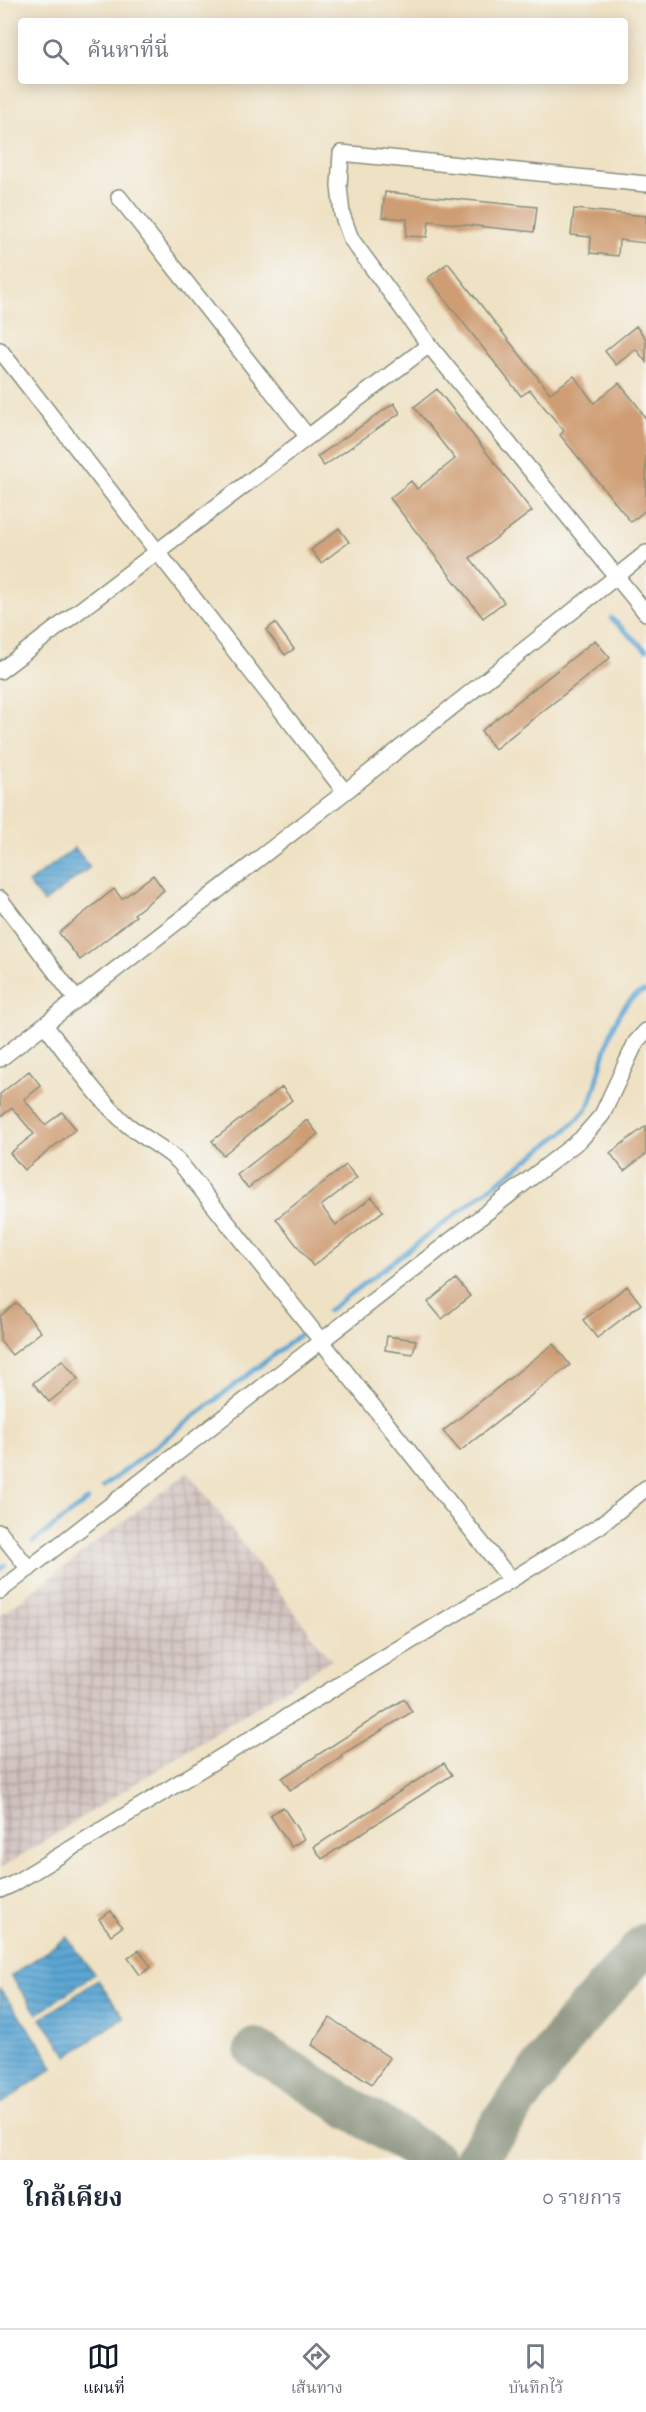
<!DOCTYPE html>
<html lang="th">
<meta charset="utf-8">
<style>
body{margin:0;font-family:"IM FELL Great Primer","Noto Serif Thai",serif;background:#f6f6f7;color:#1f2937}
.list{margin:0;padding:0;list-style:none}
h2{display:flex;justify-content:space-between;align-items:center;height:78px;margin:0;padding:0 24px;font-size:26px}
h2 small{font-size:20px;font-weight:400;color:#747a83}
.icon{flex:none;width:33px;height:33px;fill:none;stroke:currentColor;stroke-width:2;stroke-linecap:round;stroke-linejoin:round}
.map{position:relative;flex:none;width:646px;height:2160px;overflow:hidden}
.search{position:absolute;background:#fff;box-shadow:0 3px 15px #0003;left:18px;right:18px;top:18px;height:66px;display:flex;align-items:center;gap:15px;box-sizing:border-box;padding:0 21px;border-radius:6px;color:#747a83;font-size:22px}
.sheet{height:168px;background:#fff}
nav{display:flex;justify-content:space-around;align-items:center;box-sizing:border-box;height:84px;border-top:2px solid #e0e1e3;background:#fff;font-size:16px;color:#747a83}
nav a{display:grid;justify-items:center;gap:3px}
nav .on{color:#111827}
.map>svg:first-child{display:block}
.industrial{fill:url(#industrial-grid)}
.water{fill:url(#water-rules);stroke:#3e7284;stroke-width:1.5}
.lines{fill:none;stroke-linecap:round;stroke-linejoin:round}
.stream{stroke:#5ca6d4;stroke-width:4.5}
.taxiway{stroke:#878f7c;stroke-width:42}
.building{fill:#cf9d73}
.minor-casing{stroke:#878f7c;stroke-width:18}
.minor{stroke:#fff;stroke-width:15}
</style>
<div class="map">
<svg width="646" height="2160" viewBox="0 0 646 2160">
<defs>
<pattern id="industrial-grid" width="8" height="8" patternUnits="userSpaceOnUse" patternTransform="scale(1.5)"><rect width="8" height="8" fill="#d0c0bc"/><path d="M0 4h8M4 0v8" fill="none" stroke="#a89d9a"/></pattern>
<pattern id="water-rules" width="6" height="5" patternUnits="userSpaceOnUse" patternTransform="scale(1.5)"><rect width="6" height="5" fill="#5ca6d4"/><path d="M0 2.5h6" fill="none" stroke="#4b88ad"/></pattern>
</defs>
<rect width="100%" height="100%" fill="#f6f6f2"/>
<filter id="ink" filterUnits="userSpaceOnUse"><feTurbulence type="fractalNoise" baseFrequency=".0167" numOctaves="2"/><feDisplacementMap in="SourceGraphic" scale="12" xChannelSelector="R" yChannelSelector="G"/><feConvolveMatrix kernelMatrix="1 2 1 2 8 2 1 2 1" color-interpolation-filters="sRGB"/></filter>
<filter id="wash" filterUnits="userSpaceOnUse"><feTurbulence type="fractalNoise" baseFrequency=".008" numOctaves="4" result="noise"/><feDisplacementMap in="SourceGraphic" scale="24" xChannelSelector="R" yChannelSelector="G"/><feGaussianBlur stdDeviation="1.35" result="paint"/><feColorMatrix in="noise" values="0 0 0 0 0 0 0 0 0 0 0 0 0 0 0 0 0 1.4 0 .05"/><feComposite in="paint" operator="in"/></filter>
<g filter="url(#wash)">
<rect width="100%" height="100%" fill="#efe1c3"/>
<path class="industrial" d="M188,1472l143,188 -331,209v-253z"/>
<path class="water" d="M75,848l15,19 -46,36 -16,-20z
M67,1937l27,37 -57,40 -26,-38z
M98,1980l26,37 -56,39 -27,-37z
M0,1989l44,61 9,18 -53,37z"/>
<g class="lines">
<path class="stream" d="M611,618l35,32
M328,1311l237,-180c7,-8 21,-17 25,-28 13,-31 18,-102 56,-112
M103,1487l199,-154
M33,1542l55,-42
M0,1569l5,-4"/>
<path class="taxiway" d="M255,2049l179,111
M474,2160l101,-137 71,-79"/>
</g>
<g id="blocks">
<path class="building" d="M385,192l152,15 -3,25 -105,-11 -2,16 -21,-1 1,-17 -25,-2z
M574,209l72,7v27l-27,-3 -1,16 -28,-3 1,-16 -20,-2z
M448,263l102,130 24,-17 20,27 25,-20 18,22 9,14v91l-15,12 -71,-87 4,-4 -34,-41 -9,6 -93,-118z
M636,326l10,13v23l-10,-13 -20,16 -11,-14z
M437,389l95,122 -62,47 34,44 -21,16 -93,-120 21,-17 6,8 38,-30 -41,-52z
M394,403l6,10 -76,53 -7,-9z
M339,528l10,14 -28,21 -10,-13z
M275,623l19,26 -9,6 -19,-25z
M595,640l15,18 -115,91 -14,-18z
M153,875l11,15 -30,24 2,2 -56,44 -21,-27 55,-44 8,10z
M29,1071l12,15 -17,13 21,26 17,-13 14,17 -52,41 -14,-17 24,-19 -22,-26 -12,9v-23z
M282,1087l10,13 -69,55 -11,-14z
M307,1120l11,14 -70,54 -11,-13z
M646,1126v28l-22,17 -14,-18z
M346,1165l11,13 -36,28 15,19 36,-28 11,14 -70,55 -37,-47z
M456,1279l14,17 -28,23 -14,-17z
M627,1286l14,18 -44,34 -14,-18z
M17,1303l24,29 -29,23 -12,-14v-25z
M387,1336l29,4 -3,14 -28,-4z
M553,1344l17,21 -110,86 -17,-20z
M62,1360l16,19 -29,23 -16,-19z
M404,1699l8,13 -71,43 1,2 -52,33 -8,-12z
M444,1763l8,12 -130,84 -8,-12z
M283,1807l21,32 -13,8 -21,-32z
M111,1911l11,16 -11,8 -12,-16z
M139,1950l12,17 -11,8 -12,-17z
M330,2018l60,40 -18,26 -60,-39z"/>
</g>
</g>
<g filter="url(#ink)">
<use href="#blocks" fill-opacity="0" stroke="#878f7c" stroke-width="1.5"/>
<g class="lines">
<defs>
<path id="minor" d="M646,184l-305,-31 -2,33 3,28 9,25 78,106 217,268
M119,197l189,240
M0,350l345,442
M0,671l429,-326
M0,899l76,100
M45,1025c25,33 49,69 79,97 18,16 39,24 56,41l331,417
M0,1059l345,-267 301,-239
M0,1532l29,37
M0,1591l581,-452 21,-24 34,-73 10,-11
M0,1890l13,-6 588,-359 45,-37"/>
</defs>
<use href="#minor" class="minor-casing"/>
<use href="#minor" class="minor"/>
</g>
</g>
</svg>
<div class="search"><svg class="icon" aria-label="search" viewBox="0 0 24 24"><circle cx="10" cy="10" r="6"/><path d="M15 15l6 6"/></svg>ค้นหาที่นี่</div>
</div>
<section class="sheet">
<h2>ใกล้เคียง<small>0 รายการ</small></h2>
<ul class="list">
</ul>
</section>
<nav>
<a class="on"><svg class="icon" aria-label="map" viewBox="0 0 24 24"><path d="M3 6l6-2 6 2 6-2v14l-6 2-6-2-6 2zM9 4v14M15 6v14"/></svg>แผนที่</a>
<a><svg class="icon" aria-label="directions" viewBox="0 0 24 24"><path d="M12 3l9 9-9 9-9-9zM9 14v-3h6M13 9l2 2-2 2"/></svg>เส้นทาง</a>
<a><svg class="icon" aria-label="saved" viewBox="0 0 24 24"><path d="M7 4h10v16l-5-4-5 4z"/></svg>บันทึกไว้</a>
</nav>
